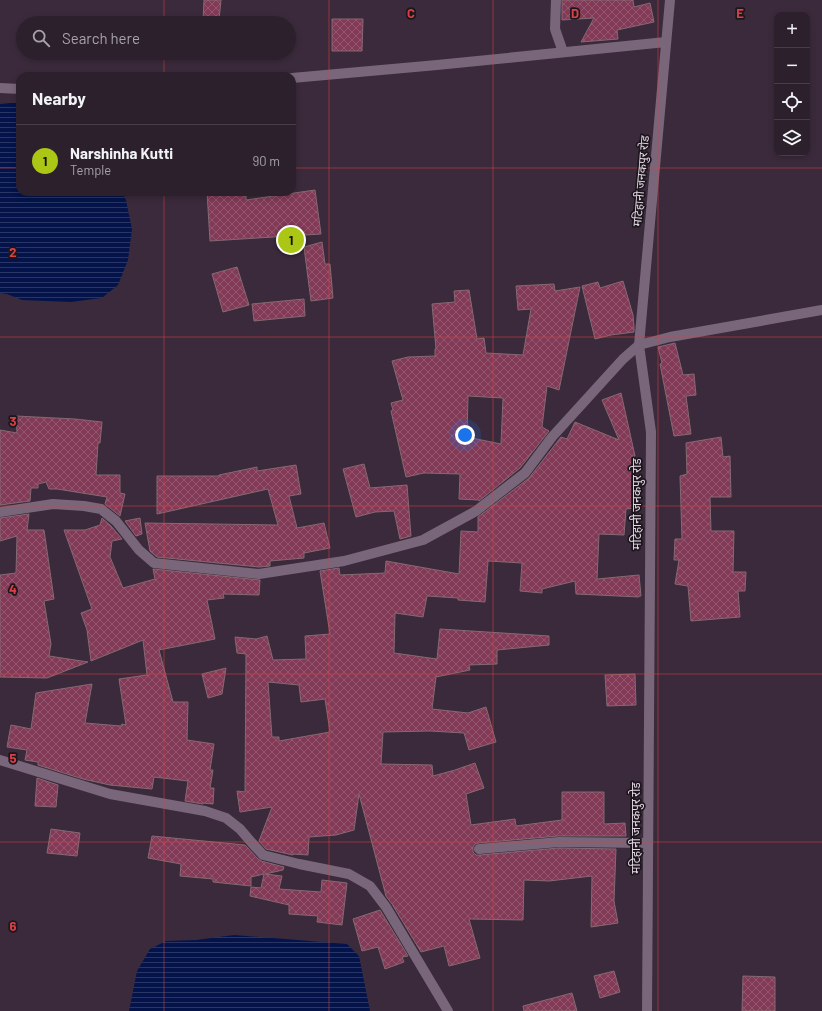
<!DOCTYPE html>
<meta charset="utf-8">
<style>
body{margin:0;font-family:Barlow,"Noto Sans Devanagari",sans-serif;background:#342834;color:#f1f3f6}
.controls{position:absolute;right:12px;top:12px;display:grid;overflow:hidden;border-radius:8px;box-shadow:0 2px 6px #0003}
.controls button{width:36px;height:36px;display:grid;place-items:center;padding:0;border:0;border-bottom:1px solid #483e48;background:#2c202c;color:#f1f3f6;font:20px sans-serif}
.you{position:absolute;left:465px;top:435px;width:14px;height:14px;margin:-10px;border:3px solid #fff;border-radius:50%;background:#1a73e8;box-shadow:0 0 0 6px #1a73e833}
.badge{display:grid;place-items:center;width:26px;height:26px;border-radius:50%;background:#abc614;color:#111;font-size:13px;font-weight:700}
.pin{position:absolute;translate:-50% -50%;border:2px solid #fff;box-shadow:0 1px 4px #0006}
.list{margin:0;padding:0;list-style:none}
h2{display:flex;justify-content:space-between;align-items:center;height:52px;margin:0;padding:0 16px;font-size:17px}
h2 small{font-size:13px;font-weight:400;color:#a6a3a9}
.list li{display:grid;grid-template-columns:26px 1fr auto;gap:12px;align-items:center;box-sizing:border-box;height:72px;padding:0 16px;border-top:1px solid #483e48}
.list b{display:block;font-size:15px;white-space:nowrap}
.list p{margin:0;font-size:13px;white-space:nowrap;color:#a6a3a9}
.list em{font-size:13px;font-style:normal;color:#a6a3a9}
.icon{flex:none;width:22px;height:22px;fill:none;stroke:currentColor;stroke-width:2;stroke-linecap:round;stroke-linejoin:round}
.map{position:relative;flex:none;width:822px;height:1011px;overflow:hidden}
.search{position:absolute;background:#2c202c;box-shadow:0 2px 6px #0003;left:16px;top:16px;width:280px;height:44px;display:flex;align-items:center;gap:10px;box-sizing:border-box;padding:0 14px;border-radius:22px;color:#a6a3a9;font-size:15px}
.panel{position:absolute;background:#2c202c;box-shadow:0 2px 6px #0003;left:16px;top:72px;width:280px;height:124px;border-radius:12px}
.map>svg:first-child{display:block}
.water{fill:url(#water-rules)}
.building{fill:url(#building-cross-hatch);stroke:#856972;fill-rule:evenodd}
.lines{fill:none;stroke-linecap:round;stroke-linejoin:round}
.lane{stroke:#79667a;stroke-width:10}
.street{stroke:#79667a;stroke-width:10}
.grid{fill:none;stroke:#d84244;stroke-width:1;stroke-opacity:0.55}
.labels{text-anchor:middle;stroke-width:3.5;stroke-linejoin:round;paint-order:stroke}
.street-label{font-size:12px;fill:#e1d6e1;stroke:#1d161e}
.grid-label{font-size:13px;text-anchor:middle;font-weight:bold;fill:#d84244;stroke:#1d161e;stroke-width:3.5;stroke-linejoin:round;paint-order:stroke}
</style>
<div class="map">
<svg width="822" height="1011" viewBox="0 0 822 1011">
<defs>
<pattern id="water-rules" width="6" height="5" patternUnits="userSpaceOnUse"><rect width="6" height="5" fill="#04144b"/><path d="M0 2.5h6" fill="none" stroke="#283565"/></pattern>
<pattern id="building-cross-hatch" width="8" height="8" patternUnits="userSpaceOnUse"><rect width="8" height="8" fill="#823a57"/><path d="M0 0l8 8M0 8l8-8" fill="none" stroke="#93566f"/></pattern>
</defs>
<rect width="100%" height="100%" fill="#3b2a3b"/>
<path class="water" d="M20,102v90h102l4,8 6,29 -4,31 -10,25 -16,13 -31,4 -49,-2 -15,-6 -7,-1v-189z
M234,935l113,9 12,12 11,55h-241l8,-40 13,-22 16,-8 30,-1z"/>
<path class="building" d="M204,0h17l-2,20 -16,1z
M562,0h71l1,7 16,-4 4,19 -37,8 1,9 -37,3 13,-24 -32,2z
M332,19h31l-1,32h-30z
M315,190l6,44 -111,7 -3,-49h39v8z
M322,242l3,22h5l3,34 -22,3 -7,-54z
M237,267l12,38 -26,7 -11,-38z
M623,281l10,34 1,12v5l-23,3 -16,4 -13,-53 16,-4 2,6z
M554,284l1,7 25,-4 -21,103 -12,-4 -5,41 7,4 -29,37 -41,33v-1l-20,-1 1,-25 -36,-1 -18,4 -15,-66 2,-1 -2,-7 12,-3 -11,-39 16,-4 27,-1v-7h1l-4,-45 23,-2 -1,-11 15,-1 8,49 7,-1 2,15 37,2 8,-46 -13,1 -2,-24zM468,396l35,2 -2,46 -34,-7z
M304,299l1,17 -51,5 -2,-17z
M675,343l8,32 11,-1 2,21 -10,1 5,38 -17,2 -14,-72 2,-1 -4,-16z
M621,393l14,63h-1l3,52 -11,1 -2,26 -25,-1 -2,45 42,-4 2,21h-2v1l-63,-3 -1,-13 -33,8v4l-22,-2 2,-28 -34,-2 -3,41 -27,-2v-2l-31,-2 -4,21 -28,-4 -1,40 43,6 3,-30 109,7v9l-52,5v14l-28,1 1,5 -34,7 -4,32 36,4 18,-6 10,35 -27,8 -5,-17 -34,-2 -47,1 -2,32 51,1 1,11 22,-6 20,-7 9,25 -18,6 5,31 44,-6 1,7 46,-6v-28h42v32l21,-1 1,13h-68l-80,7 -3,1 -2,3v5l3,3h4l79,-7 57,1 -2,52 4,22 -27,4 1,-51 -43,5 -25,-1 -1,40 -54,-1 11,39 -31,8 -5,-20 -23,6 -29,-48 -6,-8 -27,-102 -5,36 -18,5 -27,2 -1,18 -15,-1v1l-27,-6 -7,-8 13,-34 -32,5 -3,-21 8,1 1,-138 -9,-1 -2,-16 21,2 11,-3 6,24 33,-1 -1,-23 25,-2 -10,-63 19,-3 1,7 45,-2 1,-12 73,13 2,-43 17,1v-15l51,-39 32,-41 6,2 8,-17 44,18 -17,-40zM268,682l31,3 2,17 24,-3 5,33 -51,9v-4h-7z
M16,416l59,3 27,3 -2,21h-2l-2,32h24v18l5,1 -5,22 -15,-12 2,-7 -50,-8h-8l-3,-7 -8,2v4h-7l-1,13 -30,4v-75l17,3z
M721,437l2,20 7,-1 1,41h-21l1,34h23l-1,41h13l-1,19h-7l2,26 -49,4 -3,-35 -13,-2 4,-24h-5l1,-21h7l-2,-63 7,-2 -1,-31z
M364,464l6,24 37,-3 4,51 -11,3 -6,-28 -19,1 -19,5 -13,-48z
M296,465l5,29 -12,2 8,32 27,-5 6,25 -26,5v5l-34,3v5l-11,1 -102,-10 -7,-6 -5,-28 133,2 -10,-36 -111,25v-38h62v-1l38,-8v4z
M29,514l-2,16h17l10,69 -10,2 7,43 -2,12 39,6 -41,16 -47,-1v-102l16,-2 1,-37 -17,5v-23z
M102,518l9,8 11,13 -10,2 -2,16 13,31 32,-9 -2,-10 107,11 -1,15 -36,-1 1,4 -17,2 8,39 -56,11 14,52h15l-1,38 27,4 -4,26h3l-3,18h4l-1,16 -10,-1v1l-18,-3 3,-20 -34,-4 -2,12 -42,-4 -27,-6 -45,-14v-3l-13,-2 2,-10 -20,-3 4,-22 20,4 5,-36 56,-9 -7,39 36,3 1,-2 4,1 -7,-46 28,-4 -4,-35 -52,21 -4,-31 -6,-17 11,-4 -28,-79h21l15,-5z
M140,518l2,16 -6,2 -11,-15z
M226,668l-4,26 -14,4 -6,-24z
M635,674l1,31 -29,1 -2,-31z
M37,778l21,7 -2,22 -21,-1z
M51,829l29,4 -3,23 -30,-3z
M152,836l93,9 13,14 3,2 23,6 -1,3 -18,4 17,2 -3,13 42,3 1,-12 25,3 -5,42 -25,-3 1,-6 -29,-2v-9l-39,-9 1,-9 10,1 3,-14 -13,3v9l-38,-4v-3l-33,-3 1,-12 -33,-6z
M380,910l28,46 -6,1 2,5 -19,7 -7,-22 -16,4 -9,-32z
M614,971l6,21 -20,6 -6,-22z
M743,976l32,1v34h-33z
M572,993l5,18h-53l-1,-5z"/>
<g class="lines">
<path class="lane" d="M556,0l-1,29 8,23
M479,849l80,-7 89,1"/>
<path class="street" d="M292,78l145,-13 229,-23
M0,88l20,1
M0,512l53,-8 31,2 17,3 15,12 23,29 15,13 105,11 85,-13 79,-21 53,-29 49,-38 27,-36 71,-78 16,-14 31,-8 152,-27
M0,760l110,34 95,17 21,7 14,11 12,14 11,12 36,9 50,10 21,12 16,21 62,104
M647,1011l4,-579 -12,-87 31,-345"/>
</g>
<path class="grid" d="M164,0v23M329,0v1011M493,0v1011M658,0v1011M164,53v23M0,168h20M292,168h530M164,192v819M0,337h822M0,506h822M0,674h822M0,842h822"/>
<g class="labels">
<g class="street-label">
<text transform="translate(641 181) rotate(-85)" y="4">मटिहानी जनकपुर रोड</text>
<text transform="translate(637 504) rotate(-90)" y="4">मटिहानी जनकपुर रोड</text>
<text transform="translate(636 828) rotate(-90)" y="4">मटिहानी जनकपुर रोड</text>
</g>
</g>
<g class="grid-label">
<text x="411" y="18">C</text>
<text x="575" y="18">D</text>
<text x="740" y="18">E</text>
<text x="13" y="257">2</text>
<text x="13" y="426">3</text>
<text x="13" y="594">4</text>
<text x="13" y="763">5</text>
<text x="13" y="931">6</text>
</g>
</svg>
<div class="controls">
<button>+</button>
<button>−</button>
<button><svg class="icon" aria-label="locate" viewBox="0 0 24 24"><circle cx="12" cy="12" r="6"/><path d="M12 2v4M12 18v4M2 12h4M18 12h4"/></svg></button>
<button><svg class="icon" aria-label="layers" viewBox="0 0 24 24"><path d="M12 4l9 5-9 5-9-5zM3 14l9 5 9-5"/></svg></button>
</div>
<div class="you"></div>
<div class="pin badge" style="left:291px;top:240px">1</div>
<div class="search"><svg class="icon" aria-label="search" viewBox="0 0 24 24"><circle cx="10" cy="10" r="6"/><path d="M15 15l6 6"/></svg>Search here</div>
<section class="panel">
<h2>Nearby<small></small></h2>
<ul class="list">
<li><span class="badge">1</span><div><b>Narshinha Kutti</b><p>Temple</p></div><em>90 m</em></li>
</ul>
</section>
</div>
